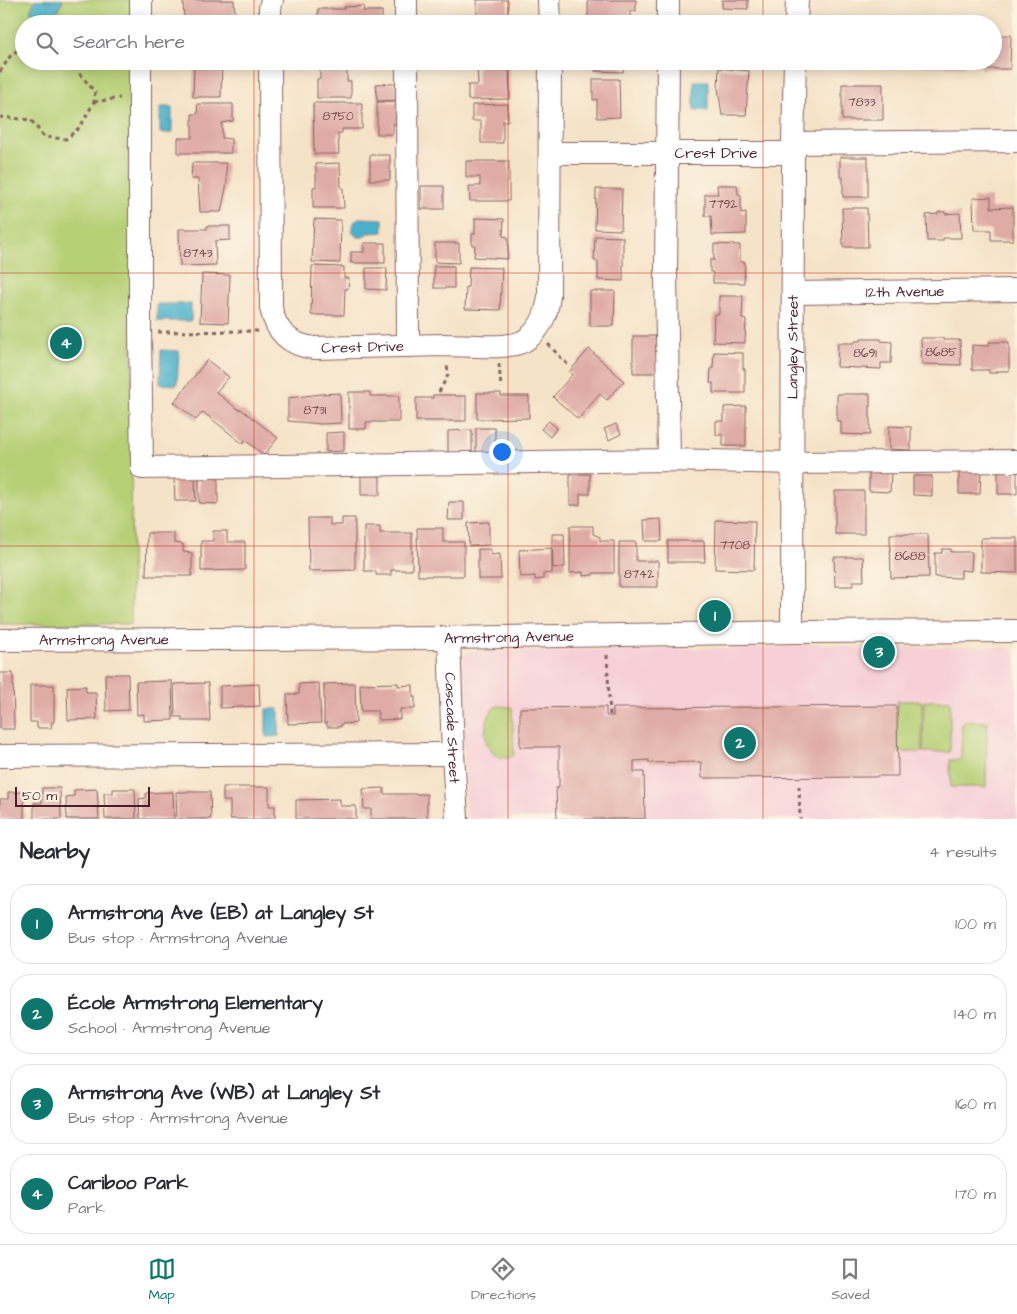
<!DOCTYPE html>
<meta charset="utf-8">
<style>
body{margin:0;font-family:"Architects Daughter",sans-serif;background:#f2f2f3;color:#2b2b33}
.scale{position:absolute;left:15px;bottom:12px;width:135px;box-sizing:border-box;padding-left:5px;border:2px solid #4a1f2b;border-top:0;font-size:14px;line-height:18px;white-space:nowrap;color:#4a1f2b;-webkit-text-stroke:4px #fcf5e5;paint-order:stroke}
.you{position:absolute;left:501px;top:451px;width:18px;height:18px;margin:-12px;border:4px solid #fff;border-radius:50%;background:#1a73e8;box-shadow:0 0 0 8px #1a73e833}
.badge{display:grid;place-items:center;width:32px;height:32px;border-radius:50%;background:#0f766e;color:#fff;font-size:16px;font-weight:700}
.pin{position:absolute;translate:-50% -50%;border:2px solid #fff;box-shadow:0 1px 5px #0006}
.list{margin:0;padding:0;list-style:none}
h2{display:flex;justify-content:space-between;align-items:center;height:65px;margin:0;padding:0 20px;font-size:21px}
h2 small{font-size:16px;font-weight:400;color:#7c7c81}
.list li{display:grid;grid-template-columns:32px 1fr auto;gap:15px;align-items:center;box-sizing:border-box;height:80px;margin:0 10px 10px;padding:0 10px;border:1px solid #e1e1e2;border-radius:20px}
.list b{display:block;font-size:19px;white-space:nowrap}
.list p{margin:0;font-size:16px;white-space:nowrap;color:#7c7c81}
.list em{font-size:16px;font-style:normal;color:#7c7c81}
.icon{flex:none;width:28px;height:28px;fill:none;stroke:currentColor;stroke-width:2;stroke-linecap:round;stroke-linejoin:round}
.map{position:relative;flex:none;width:1017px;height:819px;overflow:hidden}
.search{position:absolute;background:#fff;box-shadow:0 2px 12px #0003;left:15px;right:15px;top:15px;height:55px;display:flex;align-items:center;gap:12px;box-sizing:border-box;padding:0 18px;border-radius:28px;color:#7c7c81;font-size:19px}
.sheet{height:425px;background:#fff}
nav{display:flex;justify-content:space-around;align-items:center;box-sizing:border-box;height:70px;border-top:1px solid #e1e1e2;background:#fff;font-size:14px;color:#7c7c81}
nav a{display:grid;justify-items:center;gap:2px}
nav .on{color:#0f766e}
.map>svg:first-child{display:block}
.built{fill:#f6cfd7}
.green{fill:#b6d076;stroke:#807850}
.water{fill:#4bb1ca;stroke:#4a687a}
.building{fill:#dfaba5}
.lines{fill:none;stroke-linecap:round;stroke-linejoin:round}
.minor-casing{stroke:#866462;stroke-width:24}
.path{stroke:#866462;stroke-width:3;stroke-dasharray:4 4;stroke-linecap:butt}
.minor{stroke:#fff;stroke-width:22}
.grid{fill:none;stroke:#c8321e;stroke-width:1;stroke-opacity:0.55}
.labels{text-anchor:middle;stroke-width:4;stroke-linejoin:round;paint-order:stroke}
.number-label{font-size:12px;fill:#6f424a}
.street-label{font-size:15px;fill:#4a1f2b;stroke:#fcf5e5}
</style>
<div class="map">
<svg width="1017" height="819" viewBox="0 0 1017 819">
<rect width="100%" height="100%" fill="#fcf5e5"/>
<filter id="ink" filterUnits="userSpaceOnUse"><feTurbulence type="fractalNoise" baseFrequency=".02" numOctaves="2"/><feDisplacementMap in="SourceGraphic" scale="10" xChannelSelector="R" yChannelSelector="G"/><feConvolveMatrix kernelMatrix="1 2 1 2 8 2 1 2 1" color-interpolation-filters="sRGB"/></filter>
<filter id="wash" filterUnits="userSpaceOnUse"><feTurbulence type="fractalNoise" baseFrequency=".0096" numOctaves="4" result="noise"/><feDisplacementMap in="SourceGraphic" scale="20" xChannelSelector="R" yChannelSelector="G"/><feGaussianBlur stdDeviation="1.12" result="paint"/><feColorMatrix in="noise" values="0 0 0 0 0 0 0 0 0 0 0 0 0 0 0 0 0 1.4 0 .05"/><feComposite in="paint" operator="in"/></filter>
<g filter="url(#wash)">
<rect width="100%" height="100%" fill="#f5e3c8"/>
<path class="built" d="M816,644l46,4 143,-1 6,2 6,7v163h-550l-7,-153 2,-8 7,-6 9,-1 286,-3z"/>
<path class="green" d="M0,0h134v24h-110v37h109l-2,563h-131z
M897,701h25v51h-25z
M924,701h26v51h-27z
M496,706l16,1 2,48c-4,3 -10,4 -15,2 -19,-9 -16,-39 -3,-51z
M964,721l23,1 -1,65h-35l-1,-27h10l1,-3 1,-32z"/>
<path class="water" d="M35,0h28l-11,22 -22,-11z
M694,81h14v30l-14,-1z
M160,107h12v26h-12z
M360,218l23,1v13l-15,1 -5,4h-6c-8,-6 -6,-16 3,-19z
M157,304h34v17h-34z
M161,350l18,1 -2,34 -17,-1z
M266,709h13v27l-13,1z"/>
<g id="blocks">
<path class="building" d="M183,0h51l1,17h-4l1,7h-55v-4h7z
M477,0h31v15h-9l1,9h-23z
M588,0h48v11h-6v10l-42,-1z
M722,0h26v9l-26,-1z
M364,6l-1,5h19v13h-71v-4h7v-11h27l-1,-2z
M729,20h18v4h-18z
M994,35h17l-1,34h-29v-3h-8v-5h20z
M206,61h16l-1,36h-28l1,-33h12z
M320,61h27v20h4v17h-34v-19h3z
M477,61h32l1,38 -42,1v-15h10z
M596,61h28l-1,11 -28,-1z
M923,61h42v5h-42z
M719,68l30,3 -3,44h-24l-4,-27z
M593,79h26l1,38 -23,1v-19l-4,1z
M398,83l1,17 -22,1 -1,-17z
M842,84h41v36h-41z
M377,102h22v22h-6v10h-16z
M313,103h49v26h-20v4h-4l1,21h-25z
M197,104h36v17l-11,2v15l9,1v14h-53v-15h14v-24h6z
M508,104v17h-5v22h-22v-22h-9v-16z
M370,155h20v25h-20z
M840,157h28v40h-25v-20h-3z
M466,161h43v40h-39l-1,-15h11v-9h-14z
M192,163h34l1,20 -6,29h-21l-2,-33h-7z
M340,163l1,25h2l1,20h-31v-21h3v-23z
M717,185h20l1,9 3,1v18l5,-1v22l-34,1 -1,-19h-6v-22h13z
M421,186h23v23h-23z
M596,189h26l-1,41 -26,-1z
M991,197v11l22,-1v33h-22v-10h-17l-1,-32z
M842,208h25l1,39h-25z
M938,212h7v2l15,-1 1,25h-18v3h-16l-1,-26 12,-1z
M475,218l29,1 -1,17 5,1v22l-34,-2 1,-12h-3v-11h3z
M314,219l27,1 -1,43 -28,-1z
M207,226h23v14l-15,1 1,24 -36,1 -1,-37h28z
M595,236l28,1v44l-25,-1v-19h-4z
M364,243h21v20h-34v-11h13z
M435,243h24v20l-24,-1z
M714,244l26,1v17h5l-1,21h-31v-11h-3v-12h4z
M312,266l32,1v11h5l-1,11h-3l-1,26h-33z
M434,266h20v22h-20z
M469,267l33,1 -2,42 -35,-1 1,-22h2z
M366,268h21l-1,22 -20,-1z
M202,274l28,1 -2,48 -28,-1z
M590,291h25l-1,35h-24z
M719,296h24l-1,23 4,1 -1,23 -32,-1 1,-28h5z
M633,336h24v37h-24z
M921,338h22v2h17l1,25 -39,-1z
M861,339h20v2l11,1 -1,21h-10v6l-44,-2 1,-24h17v-2h6z
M989,342h20v29h-13v2h-7v-3h-17v-25l17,1z
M589,349l35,32 -17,19 -7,-6 -22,25 -25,-22 19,-22 -3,-3z
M714,352l29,1v16h2v24h-32v-10h-3l1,-15h2z
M207,360l22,17 -13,15 23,18 2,-1 37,29 -14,17 -19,-15 -2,4 -40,-32 -7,8 -22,-18z
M349,392h21v4h29v26h-33v7h-17z
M340,393l1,30 -20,1 -33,-3v-23l33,-4z
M477,393h24v3h28v22l-52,1z
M837,394h33v41l-29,-1v-13h-4z
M433,395h22l1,1h10v25h-50v-23h17z
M746,406v40h-23v-11h-7v-14h8v-14z
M549,421l8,7 -7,9 -9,-8z
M616,424l5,10 -12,6 -5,-11z
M889,426l22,1v23l-22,-1z
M476,428h19v26h-19z
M472,430v24h-24v-23z
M344,432v19l-18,1v-19z
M869,468l22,1 -1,23 -21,-1z
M959,471h22l-1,23h-21z
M998,471h19v23h-19z
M570,474h20v20h-10v11h-10z
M361,476h19v19h-19z
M913,476h19v20l-19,-1z
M174,477h21l1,24h-21z
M199,477h19v27l-19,-1z
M835,491h29v43h-29z
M449,502h15v18h-16z
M308,518h22v7h12v-7h13v52l-46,1z
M661,519l1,22h-17l-1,-21z
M716,520l39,1 -1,49 -39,-1z
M489,522v23l-20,1 -1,-23z
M364,526h16v7h32v37h-21v5h-15v-4h-12z
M570,526h23v8l7,3v4h14v32h-21v2l-10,1v-4l-13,1z
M417,528h26v14h21v34h-46z
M213,531h14v11h18v28l-44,1v-30h12z
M147,533h27v10l9,1v8l9,1v23h-46z
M552,534h12l1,33 -12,1z
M890,534h38l1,43 -38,1z
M981,538h36v35l-36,-1z
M668,541h36l1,21h-37z
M619,542h17v19h22v26h-39z
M552,548v25l-9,1v5l-8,1v-4l-15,1 -1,-27z
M478,549h13v6l9,-1 1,25h-23z
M942,549h9v3h21l-1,19 -10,-1v8l-26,-1v-24h7z
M834,557h29l1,24h-11v5h-18z
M0,673h13l1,56h-14z
M105,674h23l1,36 -23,1z
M172,681l1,39 -29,1v-7l-7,1 -1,-33z
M208,683l2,38h-28v-4h-7l-1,-33z
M319,683l2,40 -33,1 -1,-30h12v-10z
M355,683l1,40 -15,1v3h-14v-4h-3v-39z
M398,683v3l15,-1v12h2v12h-15v10l-22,1v-9h-17l-1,-27z
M259,684l1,22 -40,2v-22z
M30,685h24v37h-2l-1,6h-14v-6h-7z
M86,686v6h10l1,27 -29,1 -1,-33z
M897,706l1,70h-22v1l-174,1 -1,-16 -52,1v-3l-15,1v11h10l1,47h-88l-1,-31h3v-41h-39v-39l86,-1v9h7v-8z
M223,787h46v19h6v13h-45v-18h-7z
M42,788h18l1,31h-27v-16h8z
M384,788v6h43v25h-56v-10h-7l-1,-20z
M97,789l2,30h-32l-1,-22 8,-1v-6z
M113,789h22l1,30h-31l-1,-26h9z
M8,792h16v27h-24v-20h8z
M173,792l1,27h-34l-1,-20 7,-1v-5z
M176,792h34l1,27h-34z
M340,799v7h16v13h-60v-19z"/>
</g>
</g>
<g filter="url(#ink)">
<use href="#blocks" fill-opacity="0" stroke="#866462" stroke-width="1"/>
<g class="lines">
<defs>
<g id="minor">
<path d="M406,0v24"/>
<path d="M549,0l1,24"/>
<path d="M141,24v-24"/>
<path d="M270,24v-16l2,-8"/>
<path d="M668,24v-24"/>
<path d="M796,24l1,-24"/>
<path d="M140,61v271l2,136 527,-8 124,3 224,-2"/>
<path id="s1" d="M270,61l1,247c5,24 19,37 43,40 44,-1 87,-2 130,-3 21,0 63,5 80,-4 16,-10 23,-27 25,-45l1,-235"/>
<path d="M407,61l1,285"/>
<path d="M668,61l-2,213 3,186"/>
<path d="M793,143l224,-2"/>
<path id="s2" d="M550,153h244"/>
<path id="s3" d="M794,293l223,-3"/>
<path id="s4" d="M792,632l1,-489 2,-82"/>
<path id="s5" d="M449,638l4,116 4,65"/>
<path id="s6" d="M0,640l449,-2 343,-6 225,-1"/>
<path d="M0,756l453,-2"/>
</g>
</defs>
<use href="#minor" class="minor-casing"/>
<path class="path" d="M0,72l11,-17 13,-9
M94,102l26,-4
M0,117l31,3 13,17 22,2 14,-12 14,-25 1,-10 -26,-31
M158,332l101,-1
M548,344l21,22
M499,364l2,24
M439,392l9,-17 -1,-12
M607,655l3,61
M799,786l1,33"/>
<use href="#minor" class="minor"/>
</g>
</g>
<path class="grid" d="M254,0v24M508,0v24M763,0v24M254,61v758M508,61v758M763,61v758M0,273h1017M0,546h1017"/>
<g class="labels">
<g class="number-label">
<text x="862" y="106">7833</text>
<text x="338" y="120">8750</text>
<text x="723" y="208">7792</text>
<text x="198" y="257">8743</text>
<text x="941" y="356">8685</text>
<text x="865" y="357">8691</text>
<text x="315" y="414">8731</text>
<text x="735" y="549">7708</text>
<text x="910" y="560">8688</text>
<text x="639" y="578">8742</text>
</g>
<g class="street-label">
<text dy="5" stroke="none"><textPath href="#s2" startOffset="166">Crest Drive</textPath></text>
<text dy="5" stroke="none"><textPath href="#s3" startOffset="111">12th Avenue</textPath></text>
<text dy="5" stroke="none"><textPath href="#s1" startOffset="359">Crest Drive</textPath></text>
<text dy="5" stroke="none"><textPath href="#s4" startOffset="285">Langley Street</textPath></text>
<text dy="5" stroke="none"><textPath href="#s6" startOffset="509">Armstrong Avenue</textPath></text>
<text dy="5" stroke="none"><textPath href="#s6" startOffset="104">Armstrong Avenue</textPath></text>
<text dy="5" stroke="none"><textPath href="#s5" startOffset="90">Cascade Street</textPath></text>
</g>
</g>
</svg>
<div class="scale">50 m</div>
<div class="you"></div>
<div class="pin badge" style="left:715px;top:616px">1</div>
<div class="pin badge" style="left:740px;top:743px">2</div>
<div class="pin badge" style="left:879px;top:652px">3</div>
<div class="pin badge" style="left:66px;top:343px">4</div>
<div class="search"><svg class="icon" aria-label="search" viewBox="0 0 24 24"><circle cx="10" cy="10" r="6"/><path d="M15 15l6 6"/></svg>Search here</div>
</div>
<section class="sheet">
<h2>Nearby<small>4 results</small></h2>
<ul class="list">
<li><span class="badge">1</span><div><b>Armstrong Ave (EB) at Langley St</b><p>Bus stop · Armstrong Avenue</p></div><em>100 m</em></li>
<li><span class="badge">2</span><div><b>École Armstrong Elementary</b><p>School · Armstrong Avenue</p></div><em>140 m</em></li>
<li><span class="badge">3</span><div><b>Armstrong Ave (WB) at Langley St</b><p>Bus stop · Armstrong Avenue</p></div><em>160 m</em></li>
<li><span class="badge">4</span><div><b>Cariboo Park</b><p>Park</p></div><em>170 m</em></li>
</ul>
</section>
<nav>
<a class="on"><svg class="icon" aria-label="map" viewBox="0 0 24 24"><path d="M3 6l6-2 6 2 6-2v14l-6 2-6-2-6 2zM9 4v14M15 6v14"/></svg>Map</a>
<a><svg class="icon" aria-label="directions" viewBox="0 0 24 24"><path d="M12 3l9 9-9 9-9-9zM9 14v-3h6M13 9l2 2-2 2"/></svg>Directions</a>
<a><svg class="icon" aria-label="saved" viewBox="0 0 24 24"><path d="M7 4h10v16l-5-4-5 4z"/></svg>Saved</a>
</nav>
